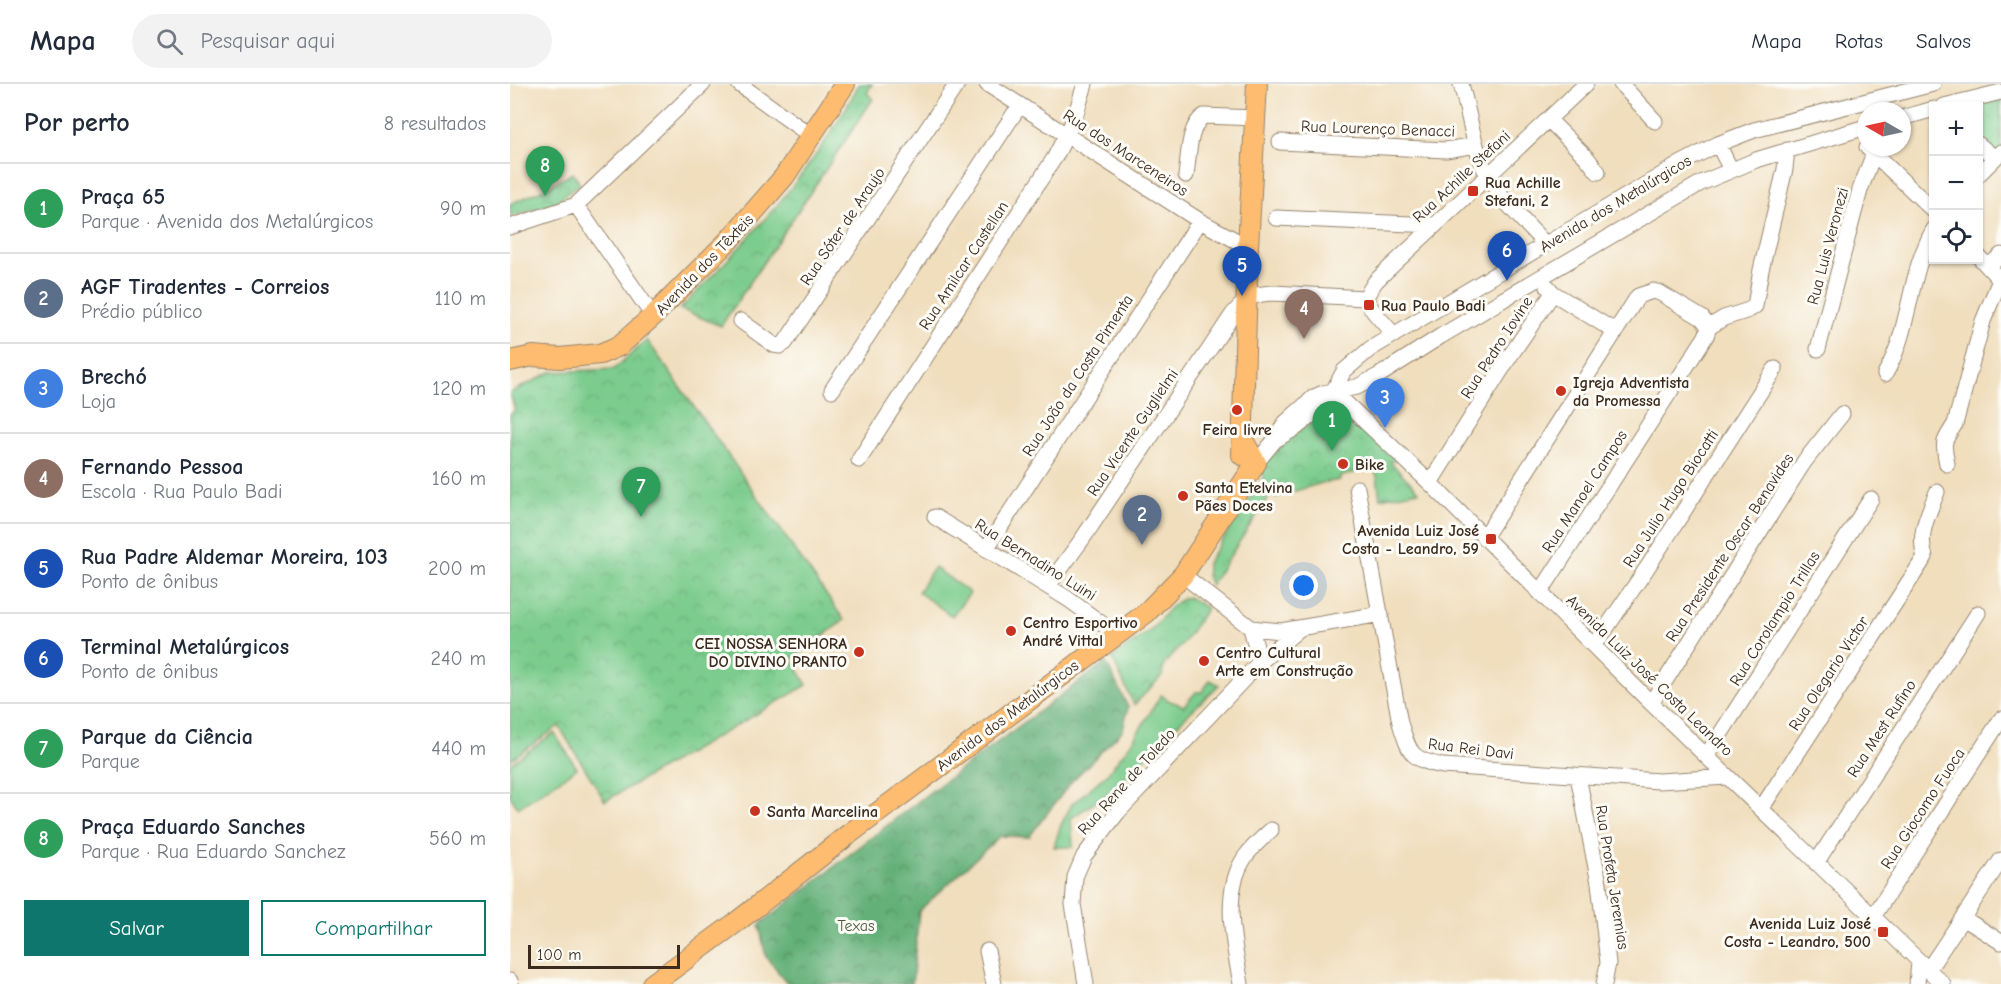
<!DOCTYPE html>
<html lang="pt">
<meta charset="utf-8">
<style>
body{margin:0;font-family:"Comic Neue",sans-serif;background:#f2f2f3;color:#1f2937}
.controls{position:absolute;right:18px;top:18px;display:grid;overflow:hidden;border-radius:0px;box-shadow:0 2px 4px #0004}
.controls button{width:54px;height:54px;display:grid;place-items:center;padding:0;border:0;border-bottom:2px solid #e0e1e3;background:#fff;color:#1f2937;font:30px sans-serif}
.compass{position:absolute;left:1347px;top:18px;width:54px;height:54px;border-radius:50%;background:#fff;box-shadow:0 2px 4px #0004;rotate:279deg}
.scale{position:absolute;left:18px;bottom:15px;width:152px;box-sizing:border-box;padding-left:6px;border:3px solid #3b2a1e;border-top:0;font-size:16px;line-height:21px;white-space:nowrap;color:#3b2a1e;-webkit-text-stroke:4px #fdfcf7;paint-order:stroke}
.you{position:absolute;left:794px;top:502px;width:21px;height:21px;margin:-15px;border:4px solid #fff;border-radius:50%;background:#1a73e8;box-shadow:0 0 0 9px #1a73e833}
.badge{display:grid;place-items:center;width:39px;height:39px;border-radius:50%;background:#0f766e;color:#fff;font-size:20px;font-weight:700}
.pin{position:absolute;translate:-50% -50px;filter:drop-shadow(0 2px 3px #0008)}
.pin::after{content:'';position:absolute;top:32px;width:21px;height:18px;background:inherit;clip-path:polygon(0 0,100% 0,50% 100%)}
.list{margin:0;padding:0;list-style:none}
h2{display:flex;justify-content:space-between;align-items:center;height:78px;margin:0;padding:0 24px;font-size:26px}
h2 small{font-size:20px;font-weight:400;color:#747a83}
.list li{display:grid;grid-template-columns:39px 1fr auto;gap:18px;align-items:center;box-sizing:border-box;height:90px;padding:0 24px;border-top:2px solid #e0e1e3}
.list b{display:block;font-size:22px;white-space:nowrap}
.list p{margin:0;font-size:20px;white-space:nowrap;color:#747a83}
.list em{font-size:20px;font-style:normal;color:#747a83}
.actions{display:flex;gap:12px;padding:18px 24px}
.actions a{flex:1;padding:14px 0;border:2px solid #0f766e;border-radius:0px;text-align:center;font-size:21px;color:#0f766e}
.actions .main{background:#0f766e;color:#fff}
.icon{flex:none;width:33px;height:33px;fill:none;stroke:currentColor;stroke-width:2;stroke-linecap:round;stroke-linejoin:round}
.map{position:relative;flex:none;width:1491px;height:900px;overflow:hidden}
header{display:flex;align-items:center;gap:36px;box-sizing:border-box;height:84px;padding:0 30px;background:#fff;border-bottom:2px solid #e0e1e3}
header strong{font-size:28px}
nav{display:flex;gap:33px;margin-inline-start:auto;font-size:21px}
.search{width:420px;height:54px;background:#f2f2f3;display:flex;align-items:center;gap:15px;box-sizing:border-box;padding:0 21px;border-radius:33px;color:#747a83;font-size:22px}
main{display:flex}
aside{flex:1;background:#fff}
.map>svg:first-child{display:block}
.grass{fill:#7bcc8d;stroke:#5b7b56;stroke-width:1.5}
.forest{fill:url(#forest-crowns);stroke:#506d4b;stroke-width:1.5}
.park{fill:url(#park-crowns);stroke:#5b7b56;stroke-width:1.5}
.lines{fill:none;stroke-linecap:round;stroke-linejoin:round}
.minor-casing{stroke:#96846e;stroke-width:17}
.major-casing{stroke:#96846e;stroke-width:22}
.minor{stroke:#fff;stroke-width:15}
.major{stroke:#fdbc70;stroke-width:20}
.poi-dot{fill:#c8321e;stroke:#fdfcf7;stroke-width:2}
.labels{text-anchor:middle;stroke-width:6;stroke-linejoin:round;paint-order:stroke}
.street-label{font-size:16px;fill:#3b2a1e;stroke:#fdfcf7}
.poi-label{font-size:16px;font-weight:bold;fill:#3b2a1e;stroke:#fdfcf7;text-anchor:start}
.park-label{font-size:16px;fill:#4e5b3f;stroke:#fdfcf7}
</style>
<header>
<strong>Mapa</strong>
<div class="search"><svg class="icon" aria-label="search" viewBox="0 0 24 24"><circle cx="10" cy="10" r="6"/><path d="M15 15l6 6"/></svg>Pesquisar aqui</div>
<nav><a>Mapa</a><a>Rotas</a><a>Salvos</a></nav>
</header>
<main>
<aside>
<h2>Por perto<small>8 resultados</small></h2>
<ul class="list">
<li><span class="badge" style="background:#2e9e5b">1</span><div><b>Praça 65</b><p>Parque · Avenida dos Metalúrgicos</p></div><em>90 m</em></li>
<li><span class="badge" style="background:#5c6f8a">2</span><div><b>AGF Tiradentes - Correios</b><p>Prédio público</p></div><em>110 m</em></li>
<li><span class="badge" style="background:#3f7fe0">3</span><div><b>Brechó</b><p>Loja</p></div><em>120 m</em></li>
<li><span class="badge" style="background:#8d6e63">4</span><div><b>Fernando Pessoa</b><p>Escola · Rua Paulo Badi</p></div><em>160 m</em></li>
<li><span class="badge" style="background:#1a4fb4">5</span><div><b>Rua Padre Aldemar Moreira, 103</b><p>Ponto de ônibus</p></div><em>200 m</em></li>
<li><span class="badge" style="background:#1a4fb4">6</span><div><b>Terminal Metalúrgicos</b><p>Ponto de ônibus</p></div><em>240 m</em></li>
<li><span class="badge" style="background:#2e9e5b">7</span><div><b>Parque da Ciência</b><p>Parque</p></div><em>440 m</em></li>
<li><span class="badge" style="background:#2e9e5b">8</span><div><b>Praça Eduardo Sanches</b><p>Parque · Rua Eduardo Sanchez</p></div><em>560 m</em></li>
</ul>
<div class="actions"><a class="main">Salvar</a><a>Compartilhar</a></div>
</aside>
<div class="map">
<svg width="1491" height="900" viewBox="0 0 1491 900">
<defs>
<pattern id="forest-crowns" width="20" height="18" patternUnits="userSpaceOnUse" patternTransform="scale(1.5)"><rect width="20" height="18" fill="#64b078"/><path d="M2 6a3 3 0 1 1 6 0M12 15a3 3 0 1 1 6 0" fill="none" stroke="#548f62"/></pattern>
<pattern id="park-crowns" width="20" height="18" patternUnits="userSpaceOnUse" patternTransform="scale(1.5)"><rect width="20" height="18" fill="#7bcc8d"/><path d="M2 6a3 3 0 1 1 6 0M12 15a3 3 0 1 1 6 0" fill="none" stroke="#6baf79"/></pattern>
</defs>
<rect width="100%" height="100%" fill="#fdfcf7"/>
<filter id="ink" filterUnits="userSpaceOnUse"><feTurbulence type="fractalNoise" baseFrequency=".0167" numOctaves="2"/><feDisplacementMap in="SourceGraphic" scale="12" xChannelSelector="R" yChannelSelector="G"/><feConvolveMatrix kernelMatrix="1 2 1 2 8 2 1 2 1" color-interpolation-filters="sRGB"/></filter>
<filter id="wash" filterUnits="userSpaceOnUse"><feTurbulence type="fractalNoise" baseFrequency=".008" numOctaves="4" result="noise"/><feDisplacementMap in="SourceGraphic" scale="24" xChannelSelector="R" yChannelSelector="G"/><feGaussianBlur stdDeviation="1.35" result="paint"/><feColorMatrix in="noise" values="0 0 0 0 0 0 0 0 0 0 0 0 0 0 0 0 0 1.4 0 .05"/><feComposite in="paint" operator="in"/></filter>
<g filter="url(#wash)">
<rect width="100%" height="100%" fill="#f0debd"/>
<path class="grass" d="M424,483l36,26 -18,23 -34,-24z
M700,596l9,5 -59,56 -26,29 -28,25 -35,23 2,29h-19l6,-20 12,-23 35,-30 25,-32 29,-47 9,6 14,5 12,-14h6z
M44,649l23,35 -59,40 -8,-12v-32z"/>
<path class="forest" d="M596,578l22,45 -5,23 -51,51 -43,56 -29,-1 -81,75 -7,73h-124l-22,-27 -7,-32 171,-133z"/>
<path class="park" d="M349,0h13l-5,9 6,6 -152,227 -41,-17c67,-68 135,-138 179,-225z
M1491,16v48l-6,7 -16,-15 -1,-34h-3z
M63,89l7,11 -28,20 -42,13v-13l34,-15z
M137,256l197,280 -52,39 15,26 -202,116 -46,-75 -49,34v-346l5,-4 -5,-17 41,-21 63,-3z
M821,322l68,53 -9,3 29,29 -39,7 -3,-22 -5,-9 -32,10v3l-18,3 -47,14 -3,-5 -61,93 -4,-9v-13l57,-86 -5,-9 50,-46z
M678,513l19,11 -23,34 -20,22 -2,12 -28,29 -22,-47c11,-9 24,-17 36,-26 14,-12 21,-29 40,-35z"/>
</g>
<g filter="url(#ink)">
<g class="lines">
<defs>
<path id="minor" d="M229,0l72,52
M477,0l213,137 48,26
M951,0c10,35 13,75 35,105 14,20 33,37 49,55
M1111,0l34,37
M1434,22l57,-14
M1392,34l32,-9
M1038,35l39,39 11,14
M770,58l166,8 30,-5
M1208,60l13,26
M1468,60l17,14
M1357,63l67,64
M676,91c3,-18 2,-49 18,-59l51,2
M1468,91l23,-23
M66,121l77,111
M766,134l158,7
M0,143l66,-22 127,-121
M1468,172l23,25
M1479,182l12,-11
M1038,203l5,6 63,39
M855,214l10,-16 8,-8 203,-190
M855,214l9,14 20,23
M231,237l33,24 6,1 5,-3 172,-259
M1199,243l15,-9 25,-8 6,-4 6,-36 24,-101 2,-19
M1308,265l42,-159 14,-37
M1375,290c26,-44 23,-101 49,-145
M322,306l188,-285
M823,307l97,92 221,220 292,281
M765,356l22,-13 23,-19 13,-17 11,-20 26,-22 310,-185 38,-20 36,-14 179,-46
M349,376l196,-303 19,-37 11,-36
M746,379l19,-23 10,-17 29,-26 9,-4 34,-6 21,-11 63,-40 260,-153 55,-23 110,-33
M1437,380c-4,-23 -5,-20 8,-40l28,-103 17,-41
M920,399l80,-127 43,-63
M847,404l43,235c10,31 10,36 43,43l216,15 69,-4
M425,433l133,82 48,35
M974,454l154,-242 15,-5 7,2 42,25 7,9 -3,9 -166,257
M476,465l214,-328
M673,491l68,53 30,3 100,-17
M538,502l35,-48 150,-224c14,-16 18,-20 40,-21l92,5
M1084,562l53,-78 128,-199
M750,578l39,-33
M1141,619l153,-241 38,-48
M1197,671l164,-256
M1068,692l21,107 9,80 -4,21
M1251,725l164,-252c-8,-23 4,-44 12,-65
M1306,779l162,-250
M1363,833l128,-198
M1453,834l38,24
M477,867l7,33
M1418,886l73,-110
M0,897l1,3
M576,900l-13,-80 2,-27 9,-21 34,-44 142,-150 -9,-34
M731,900c-7,-40 -20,-91 4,-127 7,-10 17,-19 26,-27
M1407,900l2,-22"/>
<path id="major" d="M0,277l23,-5 27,2 40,-4 19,-8 34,-30 76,-76 55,-63 61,-93
M732,371l6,-208 9,-163
M142,900l86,-63 111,-87 297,-221 37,-38 73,-112 -12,-21"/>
</defs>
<use href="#minor" class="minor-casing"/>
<use href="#major" class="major-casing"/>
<use href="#minor" class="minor"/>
<use href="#major" class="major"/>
</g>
</g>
<g class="poi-dot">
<rect x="957" y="101" width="12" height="12" rx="3"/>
<rect x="853" y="215" width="12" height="12" rx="3"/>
<circle cx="1051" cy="307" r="6"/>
<circle cx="727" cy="326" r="6"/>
<circle cx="833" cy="380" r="6"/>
<circle cx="673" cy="412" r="6"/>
<rect x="975" y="449" width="12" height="12" rx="3"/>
<circle cx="501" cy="547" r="6"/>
<circle cx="349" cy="568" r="6"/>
<circle cx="694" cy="577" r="6"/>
<circle cx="245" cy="727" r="6"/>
<rect x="1367" y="842" width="12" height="12" rx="3"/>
</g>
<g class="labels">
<g class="street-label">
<text transform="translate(868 44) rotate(2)" y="6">Rua Lourenço Benacci</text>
<text transform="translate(616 68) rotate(33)" y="6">Rua dos Marceneiros</text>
<text transform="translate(951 92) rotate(-43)" y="6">Rua Achille Stefani</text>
<text transform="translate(1105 119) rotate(-31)" y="6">Avenida dos Metalúrgicos</text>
<text transform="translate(332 142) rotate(-56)" y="6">Rua Sóter de Araujo</text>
<text transform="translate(1317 162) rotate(-75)" y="6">Rua Luis Veronezi</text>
<text transform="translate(194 180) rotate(-46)" y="6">Avenida dos Têxteis</text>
<text transform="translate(453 181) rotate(-57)" y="6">Rua Amilcar Castellan</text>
<text transform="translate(986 263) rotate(-57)" y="6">Rua Pedro Iovine</text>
<text transform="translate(567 291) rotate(-57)" y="6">Rua João da Costa Pimenta</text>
<text transform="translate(622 348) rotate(-56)" y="6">Rua Vicente Guglielmi</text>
<text transform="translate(1074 407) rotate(-57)" y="6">Rua Manoel Campos</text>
<text transform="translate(1160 414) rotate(-57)" y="6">Rua Julio Hugo Biocatti</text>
<text transform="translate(1219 463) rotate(-57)" y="6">Rua Presidente Oscar Benavides</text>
<text transform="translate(526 475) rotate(32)" y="6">Rua Bernadino Luini</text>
<text transform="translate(1264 534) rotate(-58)" y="6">Rua Corolampio Trillas</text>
<text transform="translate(1318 589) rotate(-57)" y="6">Rua Olegario Victor</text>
<text transform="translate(1140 591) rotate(44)" y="6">Avenida Luiz José Costa Leandro</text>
<text transform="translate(497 631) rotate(-37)" y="6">Avenida dos Metalúrgicos</text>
<text transform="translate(1371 644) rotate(-57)" y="6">Rua Mest Rufino</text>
<text transform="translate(961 664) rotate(7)" y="6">Rua Rei Davi</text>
<text transform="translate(616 697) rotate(-48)" y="6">Rua Rene de Toledo</text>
<text transform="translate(1412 724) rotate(-57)" y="6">Rua Giocomo Fuoca</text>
<text transform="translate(1103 793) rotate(81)" y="6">Rua Profeta Jeremias</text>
</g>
<g class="poi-label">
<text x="975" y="104">Rua Achille<tspan x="975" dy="18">Stefani, 2</tspan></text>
<text x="871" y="227">Rua Paulo Badi</text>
<text x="1063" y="304">Igreja Adventista<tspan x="1063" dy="18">da Promessa</tspan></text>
<text x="727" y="351" text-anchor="middle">Feira livre</text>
<text x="845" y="386">Bike</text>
<text x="685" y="409">Santa Etelvina<tspan x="685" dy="18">Pães Doces</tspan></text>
<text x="969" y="452" text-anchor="end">Avenida Luiz José<tspan x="969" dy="18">Costa - Leandro, 59</tspan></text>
<text x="513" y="544">Centro Esportivo<tspan x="513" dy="18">André Vittal</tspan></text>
<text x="337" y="565" text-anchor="end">CEI NOSSA SENHORA<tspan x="337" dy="18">DO DIVINO PRANTO</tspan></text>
<text x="706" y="574">Centro Cultural<tspan x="706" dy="18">Arte em Construção</tspan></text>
<text x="257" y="733">Santa Marcelina</text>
<text x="1361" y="845" text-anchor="end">Avenida Luiz José<tspan x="1361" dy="18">Costa - Leandro, 500</tspan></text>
</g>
<g class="park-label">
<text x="346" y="847">Texas</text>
</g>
</g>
</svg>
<div class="controls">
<button>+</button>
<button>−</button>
<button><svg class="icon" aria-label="locate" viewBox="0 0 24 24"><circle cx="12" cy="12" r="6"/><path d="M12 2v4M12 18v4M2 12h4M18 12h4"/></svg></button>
</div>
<svg class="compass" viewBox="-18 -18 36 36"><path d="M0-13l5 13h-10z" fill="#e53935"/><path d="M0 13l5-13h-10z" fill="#747a83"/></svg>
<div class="scale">100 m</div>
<div class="you"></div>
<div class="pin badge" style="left:822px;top:367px;background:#2e9e5b">1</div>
<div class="pin badge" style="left:632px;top:461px;background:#5c6f8a">2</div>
<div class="pin badge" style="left:875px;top:344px;background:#3f7fe0">3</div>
<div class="pin badge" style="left:794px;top:255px;background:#8d6e63">4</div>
<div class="pin badge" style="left:732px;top:212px;background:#1a4fb4">5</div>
<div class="pin badge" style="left:997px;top:197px;background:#1a4fb4">6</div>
<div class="pin badge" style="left:131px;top:433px;background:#2e9e5b">7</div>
<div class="pin badge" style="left:35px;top:112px;background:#2e9e5b">8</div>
</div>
</main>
